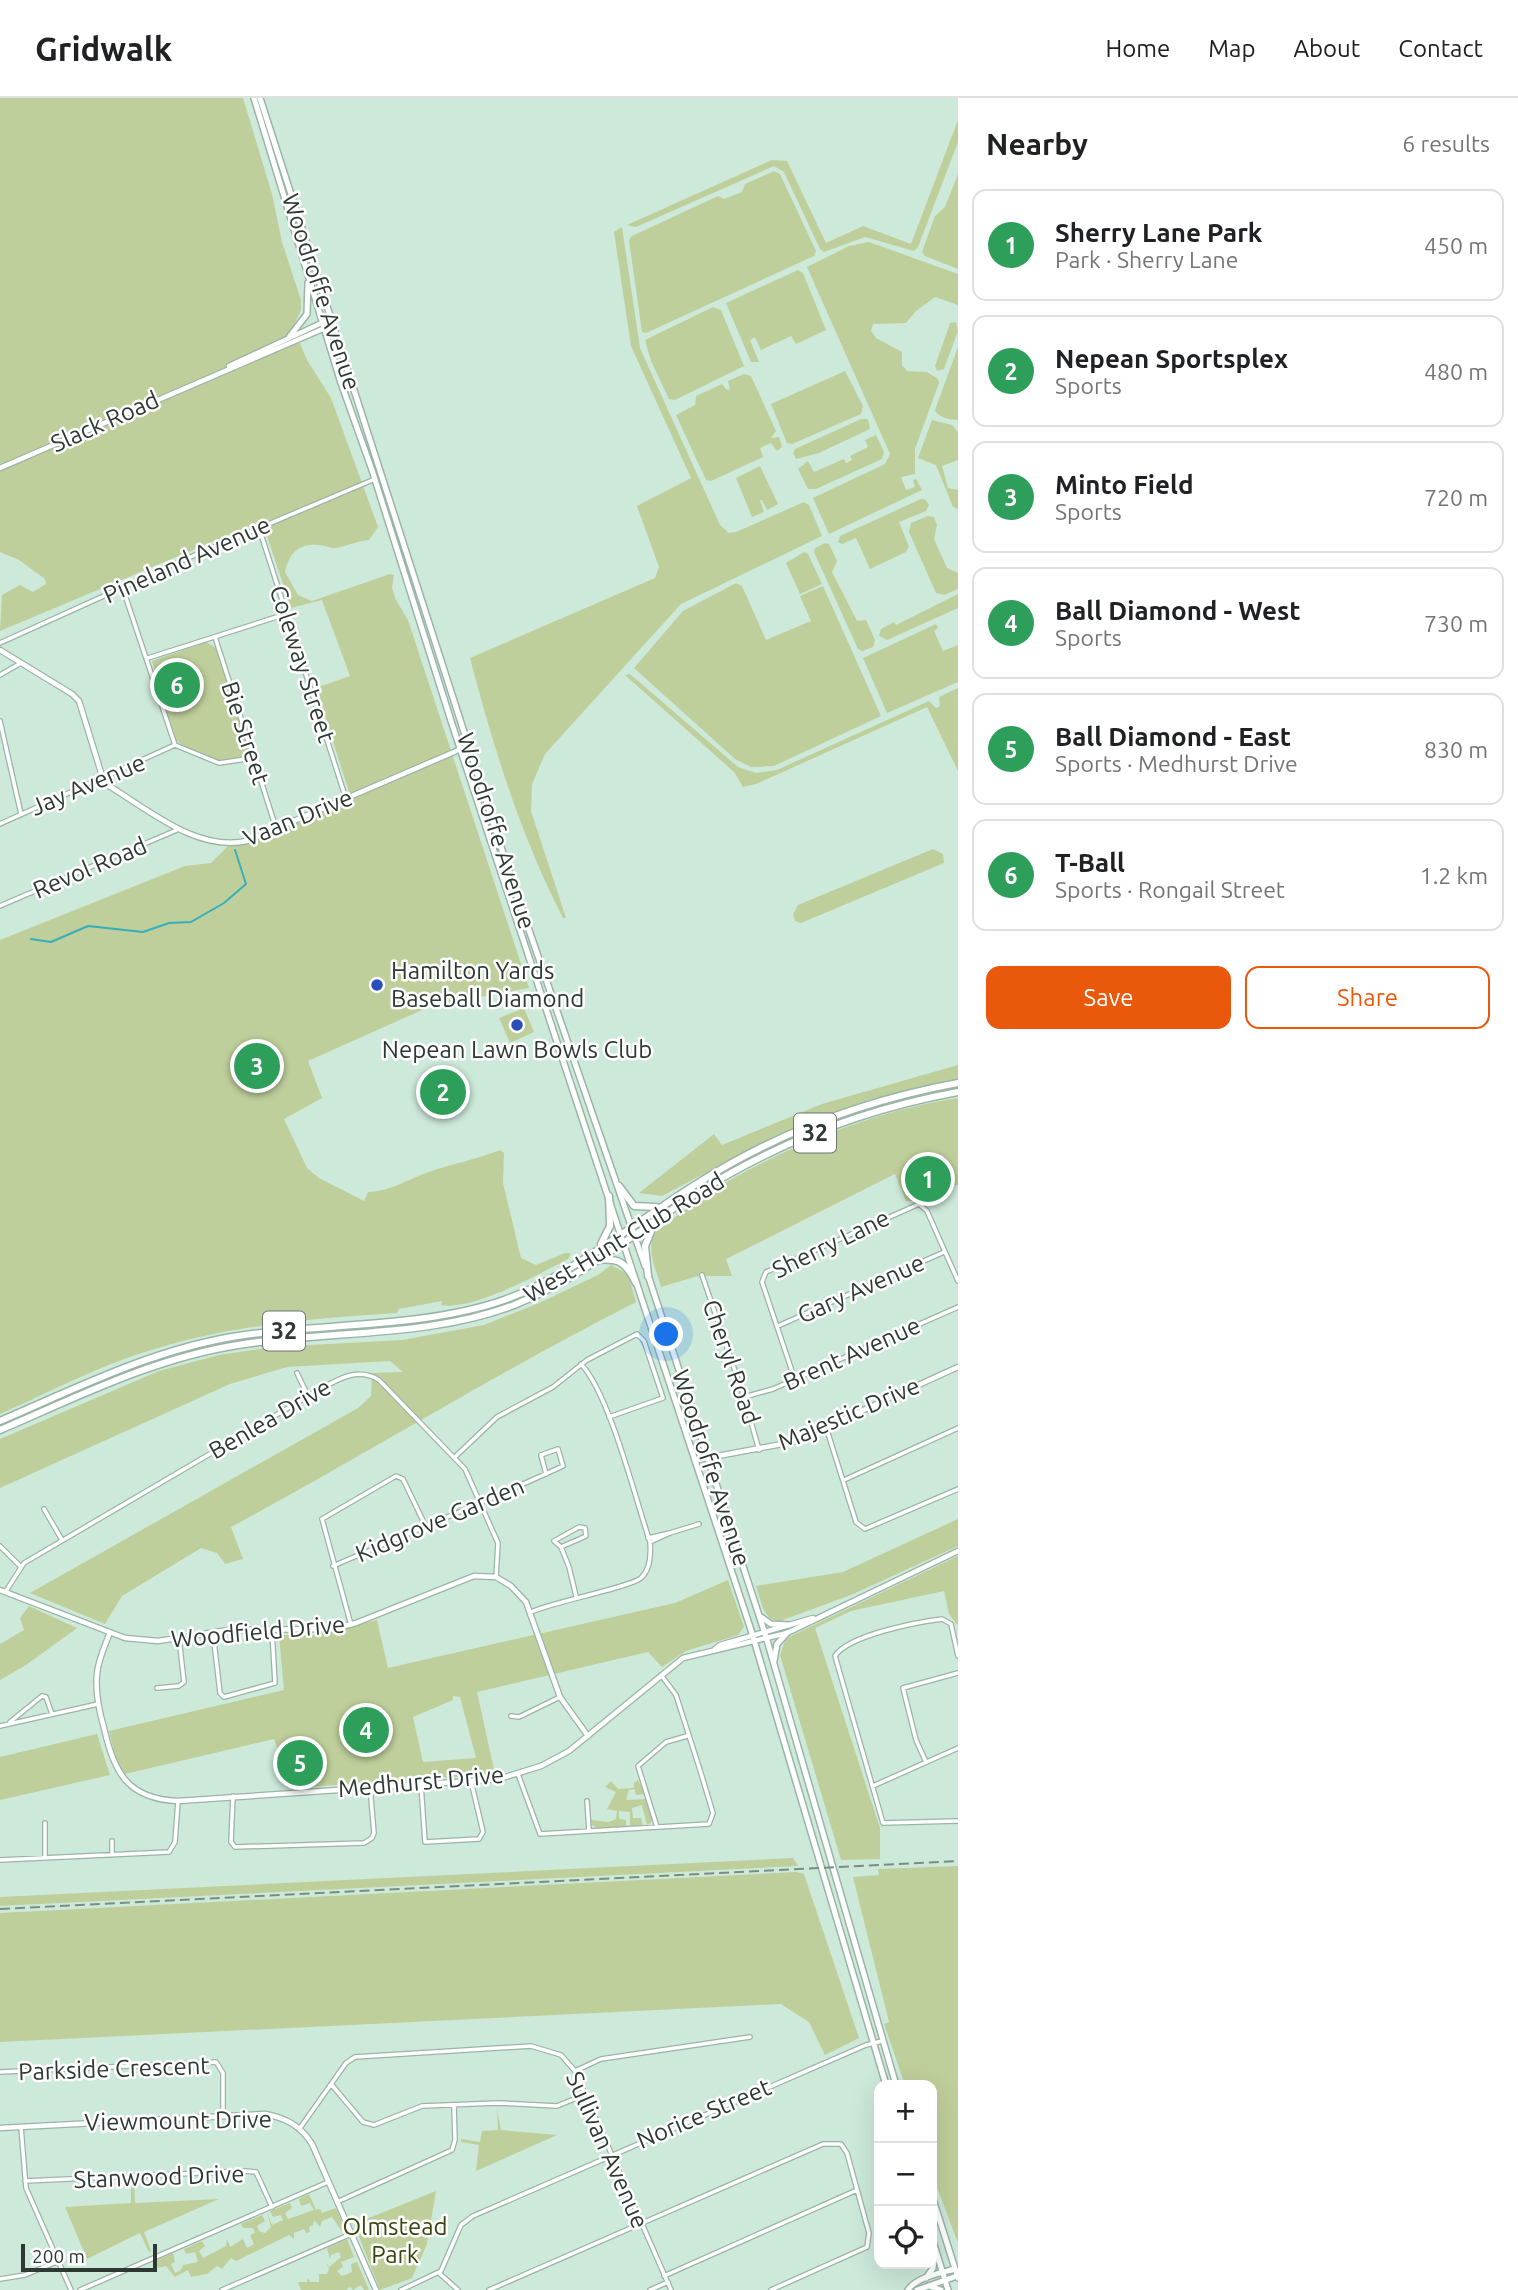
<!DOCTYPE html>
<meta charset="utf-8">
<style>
body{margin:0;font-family:Ubuntu,sans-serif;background:#f6f6f6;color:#202124}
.controls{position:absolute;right:21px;bottom:21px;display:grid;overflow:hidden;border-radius:14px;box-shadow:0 7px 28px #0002}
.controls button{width:63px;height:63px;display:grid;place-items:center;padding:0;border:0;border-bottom:2px solid #e0e0e0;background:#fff;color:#202124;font:35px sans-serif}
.scale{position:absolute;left:21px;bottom:18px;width:136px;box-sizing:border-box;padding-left:7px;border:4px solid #2e3934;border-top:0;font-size:19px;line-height:24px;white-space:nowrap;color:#2e3934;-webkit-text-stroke:5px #fff;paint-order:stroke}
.you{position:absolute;left:667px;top:1237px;width:24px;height:24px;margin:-18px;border:5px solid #fff;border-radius:50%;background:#1a73e8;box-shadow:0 0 0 10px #1a73e833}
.badge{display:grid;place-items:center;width:46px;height:46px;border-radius:50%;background:#ea580c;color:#fff;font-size:23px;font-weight:700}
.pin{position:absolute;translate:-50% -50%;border:4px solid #fff;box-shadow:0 2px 7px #0006}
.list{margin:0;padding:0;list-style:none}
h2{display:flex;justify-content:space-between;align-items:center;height:91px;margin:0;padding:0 28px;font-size:30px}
h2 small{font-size:23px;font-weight:400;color:#757577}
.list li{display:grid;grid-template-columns:46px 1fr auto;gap:21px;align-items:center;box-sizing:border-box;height:112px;margin:0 14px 14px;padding:0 14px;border:2px solid #e0e0e0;border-radius:14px}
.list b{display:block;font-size:26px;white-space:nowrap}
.list p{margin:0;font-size:23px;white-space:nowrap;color:#757577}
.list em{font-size:23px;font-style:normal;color:#757577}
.actions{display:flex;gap:14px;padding:21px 28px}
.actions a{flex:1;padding:16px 0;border:2px solid #ea580c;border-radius:14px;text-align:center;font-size:24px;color:#ea580c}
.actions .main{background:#ea580c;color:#fff}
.icon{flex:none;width:38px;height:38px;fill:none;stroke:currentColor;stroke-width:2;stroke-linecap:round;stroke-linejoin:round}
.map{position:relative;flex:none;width:958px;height:2192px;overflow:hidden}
header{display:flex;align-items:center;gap:42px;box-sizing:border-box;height:98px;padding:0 35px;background:#fff;border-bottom:2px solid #e0e0e0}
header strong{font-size:33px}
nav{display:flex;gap:38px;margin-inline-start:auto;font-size:24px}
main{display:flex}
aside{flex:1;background:#fff}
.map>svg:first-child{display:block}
.green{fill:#bfcf9b;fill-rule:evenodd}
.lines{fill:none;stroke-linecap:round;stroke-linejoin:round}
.stream{stroke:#35afba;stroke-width:2}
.minor-casing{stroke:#9ab5a7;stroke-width:6}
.tertiary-casing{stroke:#9ab5a7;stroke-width:7}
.secondary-casing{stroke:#9ab5a7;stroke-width:8}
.primary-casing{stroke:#9ab5a7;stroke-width:9}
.minor{stroke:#fff;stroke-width:3.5}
.tertiary{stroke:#fff;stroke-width:4.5}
.secondary{stroke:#fff;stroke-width:5}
.primary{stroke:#fff;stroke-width:6}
.rail{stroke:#7a8d83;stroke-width:2;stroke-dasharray:10 5;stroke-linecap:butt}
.poi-dot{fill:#284dbc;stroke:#fff;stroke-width:2.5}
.labels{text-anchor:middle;stroke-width:5;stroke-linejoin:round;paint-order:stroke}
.shield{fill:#fff;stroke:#6d7471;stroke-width:2}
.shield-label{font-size:23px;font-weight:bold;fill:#2e3934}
.street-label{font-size:24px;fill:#2e3934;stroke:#fff}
.poi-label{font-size:24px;fill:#2e3934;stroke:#fff;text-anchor:start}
.park-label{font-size:24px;fill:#38450b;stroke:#fff}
</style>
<header>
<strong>Gridwalk</strong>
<nav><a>Home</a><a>Map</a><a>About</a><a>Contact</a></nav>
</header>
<main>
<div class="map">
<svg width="958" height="2192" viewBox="0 0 958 2192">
<rect width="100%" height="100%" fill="#cde9da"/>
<path class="green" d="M0,0h243l29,96 10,48 19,58v10l-8,17 14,33 24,38 47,129 -9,13c-12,1 -21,6 -33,8 -6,1 -11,-3 -17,-3 -21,-2 -30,9 -34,27l13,23 14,6 78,-27 4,1 -2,13 4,12 12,20 121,368 -98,18 -123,55 14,37 -38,21 23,49 12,10 45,23 4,-9c20,0 39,-12 58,-19 24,-9 49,-13 74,-23l4,3 -1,30 18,75 15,7 29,-12h6l-3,6c-29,15 -95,52 -127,46l1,-4 -43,8 -2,4c-79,5 -163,12 -239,35 -54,15 -106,43 -158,66v-474l185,-74 26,-3 21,-21 118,-47 -34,-107 34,-12 -28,-76 -31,8 -29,-87 -262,110 2,-36 18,-10 13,7 13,-8 -1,-5 -26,-19 -19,-8z
M958,22v22l-40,105 -4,4 -49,-14 -41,15 -4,-3 -36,-77 -10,-6 -138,61 -9,-2 145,-65 15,1 39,82 37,-17 48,18z
M774,73l6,3 36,77 -2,5 -168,77 -4,-1 -13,-92 3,-4 86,-40 6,3 18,-7 3,-8z
M958,76v95l-33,-13 -3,-4 13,-36 10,-9z
M622,129l18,121 80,177 9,8 7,-1 68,-30 5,3 13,31 -141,68 -136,150 -13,30 -1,27 35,107h-3c-42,-81 -70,-172 -93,-260l185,-80 4,-11 -22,-61 54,-28 -60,-132 -17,-114z
M869,144l89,32v31l-23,-8 -19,14 -10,12 -33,1 -2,7 5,7 26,14v13l5,6 20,1 11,7 1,4 -24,66v25l-14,3 5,13 9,-3 -2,-7 3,-1 6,11 -93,44 -16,-36 72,-34 5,-10 -83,-187 42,-21z
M798,172l5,3 23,57 -30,14 -5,-8 -30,14 -6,-13 -5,3 9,22h-8l-25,-59z
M713,209l8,3 23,56 -69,34 -6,-1 -18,-38 -6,-21z
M956,224l2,9 -14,38 -7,2 -2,-5 15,-43z
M958,249v73c-7,0 -21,-3 -23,-10z
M845,273l18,35 -2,8 -69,30 -5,-1 -16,-39z
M744,276l7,2 25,55 -5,7 8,-1 3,10 -5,4 -6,-8 -11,5 3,9 -52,24 -5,-1 -30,-65 19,-10 1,-9 26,-12 5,6 3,-1 -2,-8z
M861,321h7l2,10 -51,24 -23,6 -3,-6 2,-4z
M932,322l20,5 6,7v28l-16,6 6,22 10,2v19l-5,-2 -17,-42 -18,-7z
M876,337l8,17 -2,7 -66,30h-8l-10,-20 10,-8 6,11 30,-13 2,4 6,-3 -2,-4 18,-9 -3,-7z
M760,368l18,38 -11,6 -5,-10h-2l4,12 -12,5 -16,-39z
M921,401h4l4,6 -3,6 -27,11 10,25 -3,5 -36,17 -14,-31 -14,6 -4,-2 2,-6z
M928,418l6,1 3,8 -3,14 13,29 11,5v16l-14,6 -8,-2 -27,-61 2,-9z
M825,445l4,1 8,17 -5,11 25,49 9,-1 9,20 -2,7 -11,4 -4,-2 -44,-97 1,-4z
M804,454l4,2 14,30 -22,10 -14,-31z
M736,485l6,3 24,54 45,-19 -11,-25 23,-10 58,130 -107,50 -23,1 -16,-8 -101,-91 49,-57z
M958,496v14l-71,32 -8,-4 2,-7 13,-7 2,3z
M936,526l2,4 -4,3 9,20 15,-6v37l-71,31 -24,-55z
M206,544l10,6 32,102 -5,8 -20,3 -17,-4 -17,-7 -15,-11 -22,-78z
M630,576l108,93 18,6 21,-3 152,-69 7,7 4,-2 -1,-9 19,-9v83l-31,-64 -171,77 -13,3 -9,-15 -109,-97z
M933,751l10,5 1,9 -143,60 -6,-2 -2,-7 5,-9z
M524,910l10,24 -24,11 -11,-25z
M958,967v14l-90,21 -91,35 -115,61 -23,-3 75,-59 8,11 100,-41z
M958,1000v87h-8l-26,16h-18l-11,-27 -169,85 6,17h-34l-37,11c-4,-16 -15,-35 -7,-52 4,-6 14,-12 20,-17 68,-56 197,-108 284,-120z
M611,1167l17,9 8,28c-138,70 -269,152 -405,225l12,32 -18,5 -8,-11 -16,-5 -79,48 -17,28 -75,-31 328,-185 13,-12 1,-23 31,-1 -13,-11 -103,6 -57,17 -230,104v-49l159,-68 60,-16 54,-8 129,-7 82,-15 55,-22 59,-28z
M397,1224v3l-132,13 -71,13 -66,21 -128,55v-3c69,-30 137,-63 210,-80 61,-14 125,-16 187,-22z
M958,1421v27l-107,49 -71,26c-17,0 -19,-21 -24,-35l87,-14z
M958,1458v70l-9,-12 -5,-23 -93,20 -36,17 65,200v31l-39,1 -61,-205 4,-12 5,-6z
M728,1482l16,47 -6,8 -52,16 -24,16 -14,-15 -171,40 18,82 -203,14 -18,-49 -149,35 -8,-11 -8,-32 175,-41 -5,-55h35l63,-15 11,48 287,-65zM453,1598l7,1 16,61 -53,4 -10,-45 40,-17z
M29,1508l48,22 -51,37 -26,15v-36l24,-14 -4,-12z
M97,1636l13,41 -110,25v-43z
M638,1682l7,14 -9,1 -1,-6 -6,1 -3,10 20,-1 7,19 -3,6 -3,1 -5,-20 -10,3 1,10h8l2,8h-13v-14l-11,-1v8l7,1v7l-29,1 -5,-3 -1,-5 18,2 7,-3 1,-8 -10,-2 9,-17 -11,-5 6,-6 7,8 16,-1v-5z
M793,1760l5,8 -798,40v-9z
M958,1768v377l-26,-69v-89h-27l-21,-61 5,-2 -36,-145 26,-2 -1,-6z
M796,1774l8,2 55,164 -34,17 -16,-33 -28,-18 -781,38v-129z
M497,2011l4,21 56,5 -81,36 3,-26 -18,-3v-3l19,3 2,-11 16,-1z
M131,2084h3l1,21 84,-4 -75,33 7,19 -2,1 -9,-19 -53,26 -22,-52 66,-4z
M436,2093l-9,53 -15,34 -32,12 -26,-66z
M309,2096l7,16 4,-1 2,4 14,-5 9,21 -2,4 -11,-16 -10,4 -2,6 -6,-7 -1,5 -4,2 1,5 -4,1 -2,-4 -10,4v6l-5,-4 -53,26 -5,-3 -9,11 -5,-3 -10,8 -16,3 -3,-7 -13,7 -9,-11 -8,2 -3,-7 18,-8 2,9 -4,2 4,9 6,-3 2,-5 15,-3 -3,-10 -9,2 -2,-5 18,-8 3,5 -6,5 4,7 23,-12 1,-7 3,8 13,-8 4,9 7,-4 -4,-9 5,-2 -2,-5h-10l-2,-4 21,-9 3,6 -8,5 2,5 6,2 6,-6 -4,-15 5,13 11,-5 -2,-5 -8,2 -3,-6 20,-8 2,5 -7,5 3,6 26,-9 -4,-7 -9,3 -2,-7z
M347,2141l7,18 -13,5 2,5 -6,4 5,5 10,-4 -1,-8 6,-2 12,28h-5l-3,-5 -8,5 -3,-3 -4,3h-45l-3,-8h9l1,-4 2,4h9v-8h8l2,-5 -3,-7 3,5 12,-10 -2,-5 -8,3 -1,4 -3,-11z"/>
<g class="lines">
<path class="stream" d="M31,841l20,3 37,-16 55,6 26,-9 22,-1 33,-19 22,-19 -11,-34"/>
<defs>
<path id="minor" d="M259,430l87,271
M123,491l52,156 44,18 34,-5
M215,539l61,191
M0,545l181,-82 194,-82
M148,560l138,-44
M0,577l21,-12
M0,623l21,93
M0,726l175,-79
M0,808l179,-77
M702,1177l42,122 15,53
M778,1228l166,-74
M297,1275l11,23
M795,1282l-33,-98 4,-10 153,-68 8,7 31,70
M744,1299l29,-8 185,-82
M826,1329l30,95 9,7 93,-40
M456,1358l41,-39 56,-30 34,-27 50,-26 7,7 19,57 -54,19
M844,1382l114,-52
M44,1411l18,31
M670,1435l29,-9
M648,1440l22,-5 -20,9
M0,1448l20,20
M561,1449l25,-11 -1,-8 -6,-1 -25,14 7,6 8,20 7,29
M333,1468c77,-33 154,-65 230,-100l-5,-17 -17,6 5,19
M6,1493l18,-28 300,-176c18,-10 35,-19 55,-7l86,89 33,74 -2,34
M531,1514c22,-10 100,-25 110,-34 10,-9 10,-24 9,-36 -15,-44 -40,-147 -69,-178
M351,1527l-29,-106 74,-43 7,3 22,46
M213,1535l7,60 4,4 51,-14 -3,-52
M958,1558l-7,-32 -9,-5c-24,3 -94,16 -107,37l48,167 75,-2
M157,1590l22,-2 5,-4 -5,-44
M511,1618l8,1 41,-20
M10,1624l32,-26 4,1 6,17
M0,1628l98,-22
M926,1664l-10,-22 -13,-52 55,-15
M518,1676l22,60 169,-10 4,-11 -13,-43 -24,-75 -15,-20
M421,1687l4,57 54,-3 4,-7 -12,-51
M873,1688l85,-38
M233,1698l-2,46 4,5 129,-4 8,-5 2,-5 -4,-46
M587,1703l2,30
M45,1725v34
M657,1729l-19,-61 28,-24 21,-6
M112,1743v14
M0,1762l169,-8 6,-10 3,-41
M575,1973l26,-12 149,-22
M0,1974l216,-10 7,11v43
M331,1986l32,38 11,3 48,-19 76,-3 59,3 27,-11
M21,2029l5,61 45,102
M300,2030l46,-65 9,-6 176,-11 30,9 14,16 96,219
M25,2083l220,-10 11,1 16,35
M337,2104l115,-52 3,-10 -1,-34
M439,2175l19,17
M664,2178l193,-86
M0,2181l25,-4 34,-14
M80,2192l248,-108
M222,2192l129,-56
M401,2192l40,-19 20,-46 12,-9 393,-171 16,-4
M489,2192l334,-146h18l6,9 22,80 -2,14 -96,43
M650,2192l18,-8"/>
<path id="tertiary" d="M229,268l101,-47
M0,370l332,-143
M0,552l72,44 7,7 24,78 6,7c40,24 88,66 138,55l221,-95
M696,1362l97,-18 165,-75
M0,1492l125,48 33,3 71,-11 103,-1 24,-6 118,-47 22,1 15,9 15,16 34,95 28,39
M110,1534c-5,14 -12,28 -13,42 -2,19 2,37 7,54 10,45 24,71 74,73l321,-22 42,-13 28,-15 114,-93 104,-25 171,-82
M715,1551l5,-4 93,-27
M0,2030l265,-14c21,4 36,12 47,30l64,146"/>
<path id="secondary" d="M254,0l87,285 31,87 80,254 299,906 135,455
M260,0l251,780 134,388
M290,238l17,-22 1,-31
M648,1177l119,365 129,445
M761,1519l10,7 18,1
M774,1563l3,-17 10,-11
M932,2098l26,82
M932,2140l16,52
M926,2180l7,-10 2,-15
M929,2188l12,4
M908,2192c8,-13 33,-17 47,-21
M917,2192l40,-14"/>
<path id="primary" d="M619,1088l15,20 22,1
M601,1146l9,-18 -1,-30
M597,1162c22,-2 29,2 39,23
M648,1178l-3,-30 9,-22
M0,1323c77,-33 154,-72 238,-85 85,-13 186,-8 266,-36 66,-23 134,-80 194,-117 79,-50 168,-83 260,-100
M0,1332c77,-33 154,-72 238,-85 90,-15 190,-7 276,-40 65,-26 122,-73 180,-110 80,-51 171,-86 264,-103"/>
</defs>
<use href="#minor" class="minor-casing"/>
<use href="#tertiary" class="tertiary-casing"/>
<use href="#secondary" class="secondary-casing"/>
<use href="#primary" class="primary-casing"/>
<use href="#minor" class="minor"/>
<use href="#tertiary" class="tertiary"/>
<use href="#secondary" class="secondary"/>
<use href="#primary" class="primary"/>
<path class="rail" d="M0,1811l958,-48"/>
</g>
<g class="poi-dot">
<circle cx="377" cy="887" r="7"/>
<circle cx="517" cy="927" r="7"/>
</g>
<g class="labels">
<g class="shield">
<rect x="794" y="1015.5" width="42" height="39" rx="5"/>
<rect x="263" y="1213.5" width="42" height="39" rx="5"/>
</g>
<g class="shield-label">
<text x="815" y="1043">32</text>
<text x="284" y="1241">32</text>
</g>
<g class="street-label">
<text transform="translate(321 194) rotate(72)" y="8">Woodroffe Avenue</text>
<text transform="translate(105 324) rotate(-24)" y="8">Slack Road</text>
<text transform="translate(187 462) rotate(-24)" y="8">Pineland Avenue</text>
<text transform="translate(302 566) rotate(72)" y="8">Coleway Street</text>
<text transform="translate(245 635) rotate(72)" y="8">Bie Street</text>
<text transform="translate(88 687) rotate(-23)" y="8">Jay Avenue</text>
<text transform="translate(298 720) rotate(-22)" y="8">Vaan Drive</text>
<text transform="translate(496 733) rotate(72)" y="8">Woodroffe Avenue</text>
<text transform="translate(90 770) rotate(-23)" y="8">Revol Road</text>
<text transform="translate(624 1140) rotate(-31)" y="8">West Hunt Club Road</text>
<text transform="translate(831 1146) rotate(-26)" y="8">Sherry Lane</text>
<text transform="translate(861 1191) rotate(-24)" y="8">Gary Avenue</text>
<text transform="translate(852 1256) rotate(-24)" y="8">Brent Avenue</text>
<text transform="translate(731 1264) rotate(71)" y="8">Cheryl Road</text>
<text transform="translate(849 1316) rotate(-23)" y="8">Majestic Drive</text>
<text transform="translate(270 1321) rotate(-30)" y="8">Benlea Drive</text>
<text transform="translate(711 1370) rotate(72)" y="8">Woodroffe Avenue</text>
<text transform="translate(440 1422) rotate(-23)" y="8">Kidgrove Garden</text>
<text transform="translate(258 1534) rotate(-5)" y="8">Woodfield Drive</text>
<text transform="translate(421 1684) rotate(-5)" y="8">Medhurst Drive</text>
<text transform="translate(114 1971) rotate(-2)" y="8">Parkside Crescent</text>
<text transform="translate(704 2016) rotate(-23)" y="8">Norice Street</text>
<text transform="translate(178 2023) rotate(-1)" y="8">Viewmount Drive</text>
<text transform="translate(607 2052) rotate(66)" y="8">Sullivan Avenue</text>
<text transform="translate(159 2079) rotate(-2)" y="8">Stanwood Drive</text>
</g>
<g class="poi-label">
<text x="391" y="881">Hamilton Yards<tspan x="391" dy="28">Baseball Diamond</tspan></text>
<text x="517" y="960" text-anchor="middle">Nepean Lawn Bowls Club</text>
</g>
<g class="park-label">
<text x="395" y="2137">Olmstead<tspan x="395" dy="28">Park</tspan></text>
</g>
</g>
</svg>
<div class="controls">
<button>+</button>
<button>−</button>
<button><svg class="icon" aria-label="locate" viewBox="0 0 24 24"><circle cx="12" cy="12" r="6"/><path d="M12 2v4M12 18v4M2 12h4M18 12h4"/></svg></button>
</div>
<div class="scale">200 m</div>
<div class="you"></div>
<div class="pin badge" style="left:928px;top:1081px;background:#2e9e5b">1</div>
<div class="pin badge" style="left:443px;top:994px;background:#2e9e5b">2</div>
<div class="pin badge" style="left:257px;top:968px;background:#2e9e5b">3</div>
<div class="pin badge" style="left:366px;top:1632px;background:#2e9e5b">4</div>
<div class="pin badge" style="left:300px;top:1665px;background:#2e9e5b">5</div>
<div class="pin badge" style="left:177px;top:587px;background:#2e9e5b">6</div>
</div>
<aside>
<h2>Nearby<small>6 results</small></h2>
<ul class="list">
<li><span class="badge" style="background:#2e9e5b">1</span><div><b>Sherry Lane Park</b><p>Park · Sherry Lane</p></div><em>450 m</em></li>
<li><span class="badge" style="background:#2e9e5b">2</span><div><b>Nepean Sportsplex</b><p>Sports</p></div><em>480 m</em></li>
<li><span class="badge" style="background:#2e9e5b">3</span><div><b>Minto Field</b><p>Sports</p></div><em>720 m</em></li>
<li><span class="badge" style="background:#2e9e5b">4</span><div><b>Ball Diamond - West</b><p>Sports</p></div><em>730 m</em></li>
<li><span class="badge" style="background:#2e9e5b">5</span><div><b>Ball Diamond - East</b><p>Sports · Medhurst Drive</p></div><em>830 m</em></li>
<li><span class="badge" style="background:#2e9e5b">6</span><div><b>T-Ball</b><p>Sports · Rongail Street</p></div><em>1.2 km</em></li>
</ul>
<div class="actions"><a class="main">Save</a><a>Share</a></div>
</aside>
</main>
